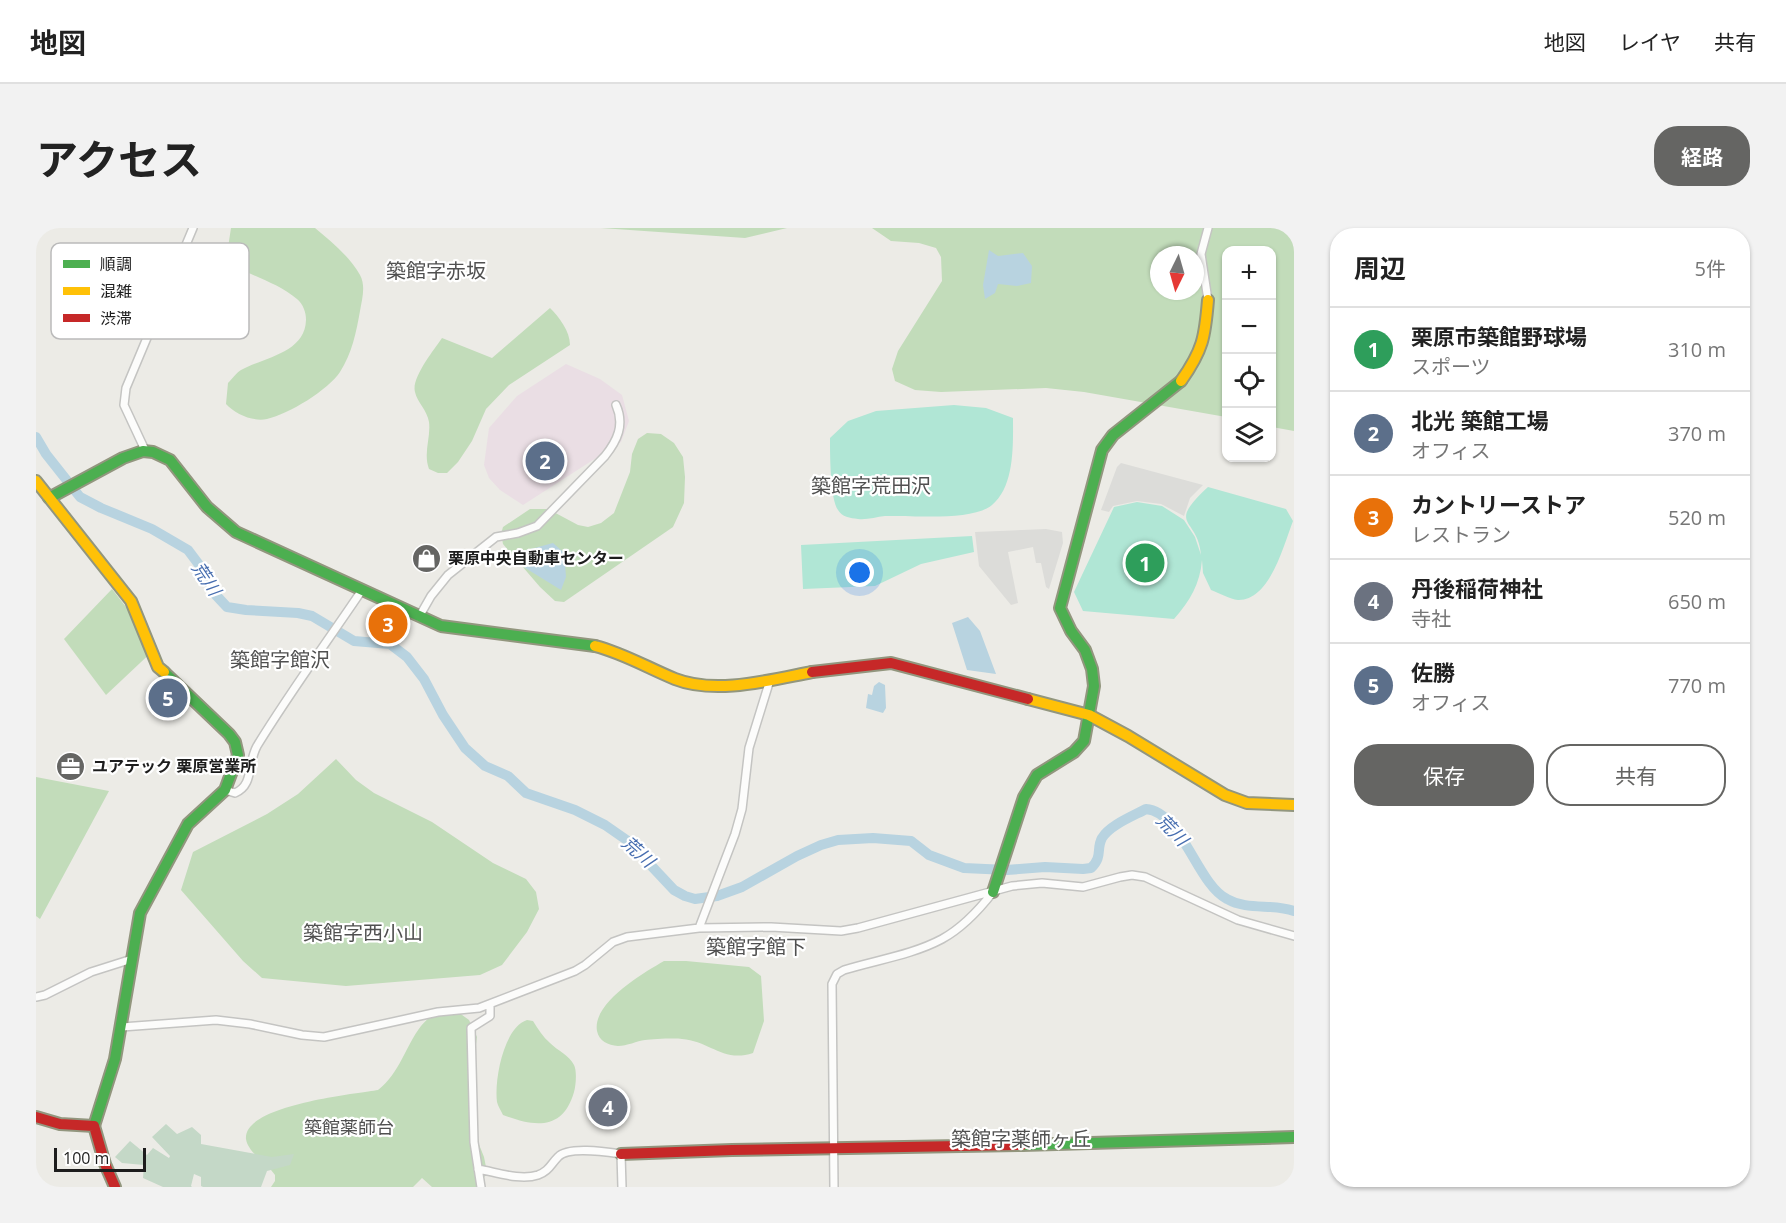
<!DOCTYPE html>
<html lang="ja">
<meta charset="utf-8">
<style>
body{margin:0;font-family:"Open Sans","Noto Sans JP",sans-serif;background:#f2f2f2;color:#222}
.controls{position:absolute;right:18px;top:18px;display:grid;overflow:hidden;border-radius:12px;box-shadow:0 2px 4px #0004}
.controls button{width:54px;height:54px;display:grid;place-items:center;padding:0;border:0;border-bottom:2px solid #e0e0e0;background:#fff;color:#222;font:30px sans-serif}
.compass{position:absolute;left:1114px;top:18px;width:54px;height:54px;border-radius:50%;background:#fff;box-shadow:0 2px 4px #0004;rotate:185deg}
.scale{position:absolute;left:18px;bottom:15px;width:92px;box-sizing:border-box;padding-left:6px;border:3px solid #1d1d1d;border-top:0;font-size:16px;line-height:21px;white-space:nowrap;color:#1d1d1d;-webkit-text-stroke:4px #fff;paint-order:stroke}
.you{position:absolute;left:824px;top:345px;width:21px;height:21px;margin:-15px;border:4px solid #fff;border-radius:50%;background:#1a73e8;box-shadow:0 0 0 9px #1a73e833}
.badge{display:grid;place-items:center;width:39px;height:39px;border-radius:50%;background:#656563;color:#fff;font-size:20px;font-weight:700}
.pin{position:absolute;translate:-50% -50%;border:3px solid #fff;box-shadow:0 2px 6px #0006}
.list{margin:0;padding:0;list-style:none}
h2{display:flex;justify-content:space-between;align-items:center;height:78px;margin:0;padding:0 24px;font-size:26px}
h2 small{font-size:20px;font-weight:400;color:#767676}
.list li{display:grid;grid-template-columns:39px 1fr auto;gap:18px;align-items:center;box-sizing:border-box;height:84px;padding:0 24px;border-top:2px solid #e0e0e0}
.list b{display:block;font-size:22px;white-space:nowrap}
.list p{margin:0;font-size:20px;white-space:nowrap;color:#767676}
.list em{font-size:20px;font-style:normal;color:#767676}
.actions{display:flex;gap:12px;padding:18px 24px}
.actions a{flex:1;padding:14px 0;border:2px solid #656563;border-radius:24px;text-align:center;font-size:21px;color:#656563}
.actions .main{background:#656563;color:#fff}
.icon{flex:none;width:33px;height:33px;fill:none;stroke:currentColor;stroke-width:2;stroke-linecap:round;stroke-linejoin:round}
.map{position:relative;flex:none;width:1258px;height:959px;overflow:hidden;border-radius:24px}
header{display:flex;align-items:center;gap:36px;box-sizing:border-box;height:84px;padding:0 30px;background:#fff;border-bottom:2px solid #e0e0e0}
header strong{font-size:28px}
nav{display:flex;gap:33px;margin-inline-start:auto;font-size:21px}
.intro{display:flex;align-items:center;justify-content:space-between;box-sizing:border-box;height:144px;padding:0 36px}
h1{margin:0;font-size:42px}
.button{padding:15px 27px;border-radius:24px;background:#656563;color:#fff;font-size:21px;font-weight:700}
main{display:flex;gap:36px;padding:0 36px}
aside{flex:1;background:#fff;border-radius:24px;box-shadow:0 2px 4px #0004}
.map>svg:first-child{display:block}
.industrial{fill:#eadee4}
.forest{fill:#c2dcba;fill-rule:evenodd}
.cemetery{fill:#c4d8c7}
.pitch{fill:#b0e6d5}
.parking{fill:#dcdcd9}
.water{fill:#b8d3e0}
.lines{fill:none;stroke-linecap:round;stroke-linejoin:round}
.river{stroke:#b8d3e0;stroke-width:10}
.street-casing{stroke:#c4c4c2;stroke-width:10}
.fast-casing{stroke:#92967e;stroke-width:14}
.slow-casing{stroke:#92967e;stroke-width:14}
.jam-casing{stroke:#92967e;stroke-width:14}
.street{stroke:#fcfcfb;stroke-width:7}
.fast{stroke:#4caf50;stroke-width:10}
.slow{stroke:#ffc107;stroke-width:10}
.jam{stroke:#c62828;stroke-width:10}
.labels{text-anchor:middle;stroke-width:4.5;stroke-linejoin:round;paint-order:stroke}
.poi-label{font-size:16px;font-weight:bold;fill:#1d1d1d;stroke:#fff;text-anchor:start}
.water-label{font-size:18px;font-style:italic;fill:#476eb0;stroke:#fff}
.neighbourhood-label{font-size:18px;fill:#505050;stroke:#fff}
.quarter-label{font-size:20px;fill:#505050;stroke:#fff}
.key{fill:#fff;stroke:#bbb;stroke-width:1.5}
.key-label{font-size:16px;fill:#1d1d1d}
</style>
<header>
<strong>地図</strong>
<nav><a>地図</a><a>レイヤ</a><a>共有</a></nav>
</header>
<div class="intro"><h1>アクセス</h1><a class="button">経路</a></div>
<main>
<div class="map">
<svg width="1258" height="959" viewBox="0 0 1258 959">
<rect width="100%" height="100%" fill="#ecebe6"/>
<path class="industrial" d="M530,136l34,15 22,16 7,26 -8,21 -98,63 -23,-15 -11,-12 -5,-13 5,-37 28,-32z"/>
<path class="forest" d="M195,0h84c16,13 35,29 45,47 6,11 2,24 0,36 -4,22 -8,42 -20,61 -12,18 -51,42 -73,47 -14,3 -32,-5 -41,-15l2,-21c4,-4 8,-10 13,-13 24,-13 64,-17 65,-50 0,-8 -3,-16 -9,-21 -20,-17 -47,-23 -69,-37l-1,-8z
M565,0h186l-42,10z
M836,0h422v203l-22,-4v-177h-46v167l-142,-25 -38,-4 -105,4 -26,-2 -20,-9 -3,-12 6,-18 44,-70 -1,-24 -5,-9 -17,-5 -28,-2zM1123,27h36v36h-36z
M514,80c9,9 20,23 20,37l-61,40 -23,24 -14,32 -14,21 -11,11h-9l-9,-4c-6,-16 2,-31 0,-47 -2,-12 -12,-20 -14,-30 -4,-14 19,-42 27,-54l50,20z
M611,205l14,1 13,9 9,14 2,20 -1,26 -11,24 -109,75 -9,-1 -15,-14 -37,-43 -2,-10 2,-7 27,-18h18l30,16 10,2 13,-4 13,-10 16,-41 2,-18 6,-15z
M76,361l45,58 -51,48 -42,-56z
M300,531l20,21 18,13 58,29 61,41 33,16 10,13 3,17 -12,23 -25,33 -22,10 -134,11 -84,-8 -19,-17 -62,-71 12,-38 74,-38 31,-20z
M0,549l73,14 -69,128 -4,-3z
M628,733h22l63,6 12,9 3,45 -11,32c-30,10 -43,-12 -71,-14 -7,-1 -29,0 -37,1 -8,1 -18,6 -27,6 -10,-1 -19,-5 -21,-15 -5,-28 46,-58 67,-70z
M399,784h23l11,8 8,17 -7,50v35l14,35 2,10 -1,9 -9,11h-44l-10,-9 -9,9h-142l4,-6v-6c-7,-11 -27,-22 -29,-36 -3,-34 109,-45 132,-49 22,-17 27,-43 43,-64 4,-5 9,-9 14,-14z
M491,792l6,1c5,8 10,16 17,22 8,8 19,12 24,22 3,6 2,20 0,27 -11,39 -40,35 -71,23 -2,-4 -5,-9 -6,-13 -3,-22 7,-75 30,-82z"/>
<path class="cemetery" d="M130,896l11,10 15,-7 9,8v9l71,13 22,-3 -4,11 -23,6 -6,16h-58l-2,-1v-9l-7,-3 -3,12 1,1h-29l-20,-9 1,-13 -22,-2 -7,-6 15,-16 17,14 6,-7 16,10 1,-2 -18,-19z"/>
<path class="pitch" d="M918,177l32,3 27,10c0,26 2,68 -21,87 -21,17 -80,10 -107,11 -9,1 -18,4 -27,3 -8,-1 -16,-2 -20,-9 -8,-11 -8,-57 -8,-72l18,-17 28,-10z
M1172,259l78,22 7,12c-9,23 -23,80 -55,79 -8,-1 -19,-7 -27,-10l-8,-17 -1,-13c-2,24 -12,41 -28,59l-91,-8 -9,-19 40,-85 23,-5 25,4 22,14 11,17 6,18c-3,-39 -36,-28 7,-68z
M936,308l2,16 -53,12 -46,22 -72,3 -2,-44z"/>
<path class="parking" d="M1085,235l82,22 -13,13 -6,18 -23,-12 -24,-3 -24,5 -4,6 -8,-2 16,-43z
M1010,301l16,3 1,11 -14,46 -3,-2 -5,-24h-5l-3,-16 -25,5 10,51 -7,2 -32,-39 -4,-34z"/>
<path class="water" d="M953,22l9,6 25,-3 9,13 -1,17 -14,3 -19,-2 -3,9 -10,6 -2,-14z
M517,315l16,14 -4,7 1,13 -5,13 -52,-32 7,-5z
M932,389l12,14 16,43 -29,-4 -15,-47z
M843,454l6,3 1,23 -3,5 -17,-5 2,-14 4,1 2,-9z"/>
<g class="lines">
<path class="river" d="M0,209l10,17 34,43 21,11 51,21 36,21 12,16 13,26 14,15 19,3 52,3 14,3 42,25 36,3 17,13 17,22 19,36 22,33 20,18 23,10 18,17 49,17 30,15 23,16 46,49 11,6 10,3 22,-3 25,-9 55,-31 24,-11 17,-5 35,-2 38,3 18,14 35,13 43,2 38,-3 38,2 8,-1c12,-11 5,-19 11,-30 8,-13 31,-22 44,-29 36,3 51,75 81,90 21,12 45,4 67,12"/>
<defs>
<path id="street" d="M1172,0l-7,26 7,46
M109,222l-21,-45 2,-17 67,-160
M383,389l12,-21 17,-21 48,-38 22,-4 19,-7 68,-70c12,-15 20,-31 11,-51
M189,562l10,3c19,-8 12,-29 22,-47 33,-54 70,-104 105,-156
M663,700l36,-94 7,-25 7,-61 21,-68
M0,769l9,-2 46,-23 41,-13
M86,799l94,-7 34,4 52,11 22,2 114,-25 41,-4 96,-37 10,-6 28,-23 14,-5 72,-9 72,-1 70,4 17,-3 154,-42 30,-3 41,4 37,-10 12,-2 13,2 93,43 56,16
M442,941c18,3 42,12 60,6 11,-4 12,-10 20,-18 10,-11 49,-5 63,-3l1,33
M445,959l-7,-45 -3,-114 19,-12v-12
M798,959l-2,-203 5,-10 7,-4c32,-10 68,-15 98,-31 20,-11 37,-29 51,-47"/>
<path id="fast" d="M13,270l74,-40 20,-7 10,1 17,8 37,47 29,25 205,94 154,20
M957,664l31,-95 13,-22 37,-23 10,-11 10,-55 -2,-17 -7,-19 -14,-19 -11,-23 42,-158 11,-15 68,-54
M58,898l21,-67 25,-146 48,-89 37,-34 13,-35 -3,-13 -6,-8 -65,-62
M986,917l272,-8"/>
<path id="slow" d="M1145,153c22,-31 24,-44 27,-81
M0,253l95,120 27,66 6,5
M559,418c28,7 53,22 80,33 41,16 95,1 137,-7
M992,471l61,16 39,21 97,59 22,8 47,2"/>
<path id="jam" d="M776,444l79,-9 137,36
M0,889l24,7 34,2 11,38 10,23
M585,926l111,-4 290,-5"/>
</defs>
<use href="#street" class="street-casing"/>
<use href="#fast" class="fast-casing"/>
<use href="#slow" class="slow-casing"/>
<use href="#jam" class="jam-casing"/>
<use href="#street" class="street"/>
<use href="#fast" class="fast"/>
<use href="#slow" class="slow"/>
<use href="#jam" class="jam"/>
</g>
<defs>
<symbol id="shop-disc" viewBox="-11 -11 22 22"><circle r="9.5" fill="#656563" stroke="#fff"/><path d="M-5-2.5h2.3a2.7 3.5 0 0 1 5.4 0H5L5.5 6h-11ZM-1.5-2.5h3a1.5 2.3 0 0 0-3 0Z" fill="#fff"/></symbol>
<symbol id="office-disc" viewBox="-11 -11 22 22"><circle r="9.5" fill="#656563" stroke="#fff"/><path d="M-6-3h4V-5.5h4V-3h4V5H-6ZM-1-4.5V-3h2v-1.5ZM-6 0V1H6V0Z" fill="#fff"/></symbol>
</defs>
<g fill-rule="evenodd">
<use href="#shop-disc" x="374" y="314" width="33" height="33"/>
<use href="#office-disc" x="18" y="522" width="33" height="33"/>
</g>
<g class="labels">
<g class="poi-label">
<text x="412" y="336">栗原中央自動車センター</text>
<text x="56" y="544">ユアテック 栗原営業所</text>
</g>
<g class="water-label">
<text transform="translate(170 351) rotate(56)" y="6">荒川</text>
<text transform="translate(1136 602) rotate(46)" y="6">荒川</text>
<text transform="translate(602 624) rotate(42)" y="6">荒川</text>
</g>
<g class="neighbourhood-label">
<text x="313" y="906">築館薬師台</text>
</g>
<g class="quarter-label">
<text x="400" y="50">築館字赤坂</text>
<text x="835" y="265">築館字荒田沢</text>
<text x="244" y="439">築館字館沢</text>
<text x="327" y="712">築館字西小山</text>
<text x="720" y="726">築館字館下</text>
<text x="985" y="918">築館字薬師ヶ丘</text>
</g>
</g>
<rect x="15" y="15" width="198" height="96" rx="9" class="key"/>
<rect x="27" y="32" width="27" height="8" fill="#4caf50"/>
<rect x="27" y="59" width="27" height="8" fill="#ffc107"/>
<rect x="27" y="86" width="27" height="8" fill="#c62828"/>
<g class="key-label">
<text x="64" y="42">順調</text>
<text x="64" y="69">混雑</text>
<text x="64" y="96">渋滞</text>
</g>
</svg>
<div class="controls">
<button>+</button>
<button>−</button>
<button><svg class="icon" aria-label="locate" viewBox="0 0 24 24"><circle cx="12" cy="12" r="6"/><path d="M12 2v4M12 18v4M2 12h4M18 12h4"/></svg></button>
<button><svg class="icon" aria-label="layers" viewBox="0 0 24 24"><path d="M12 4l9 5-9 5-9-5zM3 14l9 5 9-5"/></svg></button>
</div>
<svg class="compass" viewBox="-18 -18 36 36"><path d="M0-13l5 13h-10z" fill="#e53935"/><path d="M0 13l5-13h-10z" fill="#767676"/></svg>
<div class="scale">100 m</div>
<div class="you"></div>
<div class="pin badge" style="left:1109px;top:335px;background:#2e9e5b">1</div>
<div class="pin badge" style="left:509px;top:233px;background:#5c6f8a">2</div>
<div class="pin badge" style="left:352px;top:396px;background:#e8710a">3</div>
<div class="pin badge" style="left:572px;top:879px;background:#6b7280">4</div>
<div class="pin badge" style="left:132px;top:470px;background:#5c6f8a">5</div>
</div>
<aside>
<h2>周辺<small>5件</small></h2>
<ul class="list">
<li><span class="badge" style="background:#2e9e5b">1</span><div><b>栗原市築館野球場</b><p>スポーツ</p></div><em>310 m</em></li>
<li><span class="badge" style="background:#5c6f8a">2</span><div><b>北光 築館工場</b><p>オフィス</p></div><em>370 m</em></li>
<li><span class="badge" style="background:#e8710a">3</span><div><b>カントリーストア</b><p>レストラン</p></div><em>520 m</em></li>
<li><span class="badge" style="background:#6b7280">4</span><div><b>丹後稲荷神社</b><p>寺社</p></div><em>650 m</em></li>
<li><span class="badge" style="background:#5c6f8a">5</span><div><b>佐勝</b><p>オフィス</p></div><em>770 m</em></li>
</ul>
<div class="actions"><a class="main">保存</a><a>共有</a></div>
</aside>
</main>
